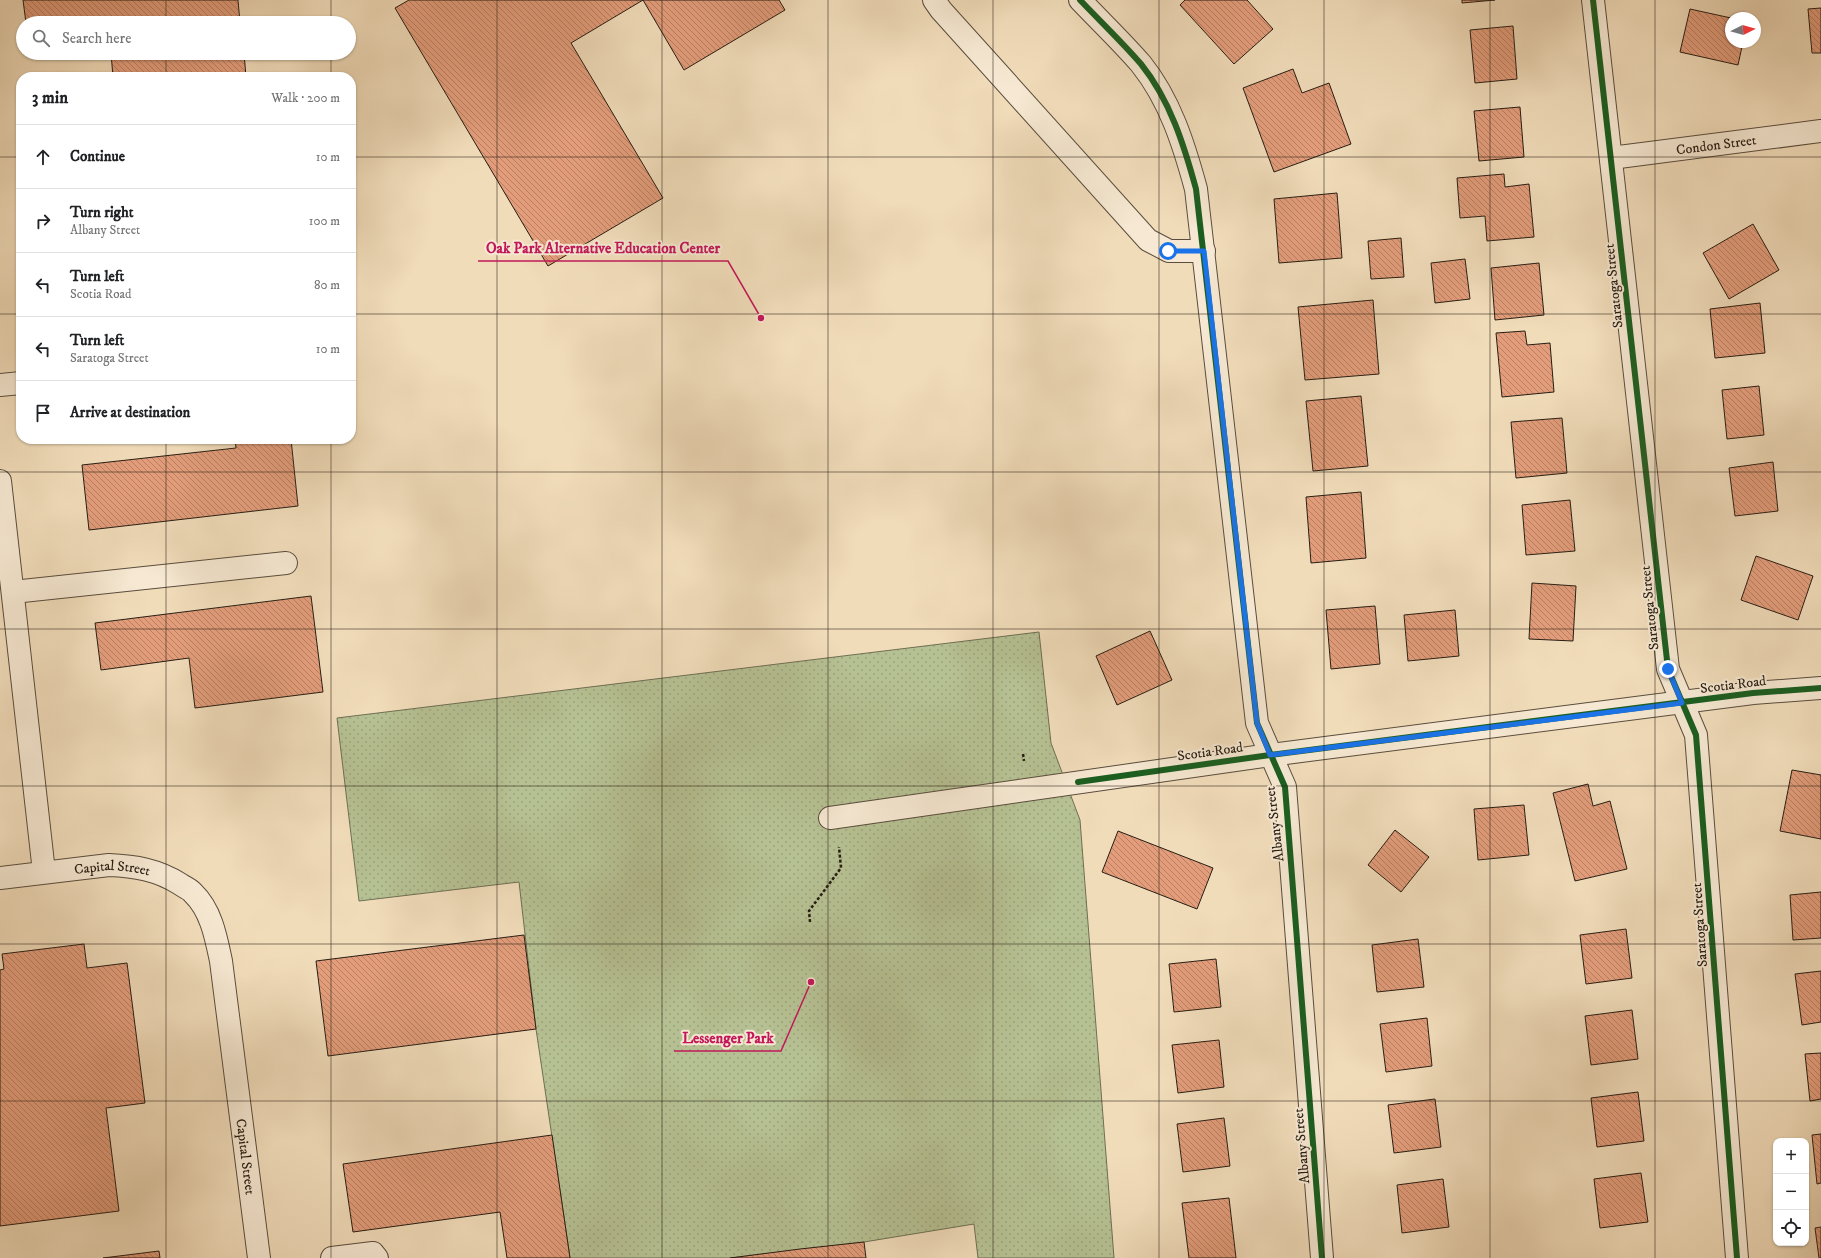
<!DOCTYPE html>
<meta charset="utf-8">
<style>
body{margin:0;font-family:"IM FELL DW Pica",serif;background:#f2f2f2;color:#202124}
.controls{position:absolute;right:12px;bottom:12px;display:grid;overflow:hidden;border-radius:8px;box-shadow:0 1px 3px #0004}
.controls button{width:36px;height:36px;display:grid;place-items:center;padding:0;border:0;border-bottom:1px solid #e0e0e0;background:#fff;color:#202124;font:20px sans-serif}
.compass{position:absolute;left:1725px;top:12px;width:36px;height:36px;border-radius:50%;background:#fff;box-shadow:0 1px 3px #0004;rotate:85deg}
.stop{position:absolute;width:12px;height:12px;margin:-9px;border:3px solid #1a73e8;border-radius:50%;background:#fff}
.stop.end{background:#1a73e8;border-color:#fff;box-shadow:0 1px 4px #0008}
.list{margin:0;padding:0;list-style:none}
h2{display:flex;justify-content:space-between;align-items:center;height:52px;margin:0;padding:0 16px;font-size:17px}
h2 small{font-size:13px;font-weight:400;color:#757577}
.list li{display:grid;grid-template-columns:26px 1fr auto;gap:12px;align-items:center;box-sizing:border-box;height:64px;padding:0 16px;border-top:1px solid #e0e0e0}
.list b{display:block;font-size:15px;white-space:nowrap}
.list p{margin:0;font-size:13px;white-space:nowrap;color:#757577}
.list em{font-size:13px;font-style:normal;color:#757577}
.icon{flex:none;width:22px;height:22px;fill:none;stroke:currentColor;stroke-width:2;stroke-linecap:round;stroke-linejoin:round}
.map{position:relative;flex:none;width:1821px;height:1258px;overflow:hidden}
.search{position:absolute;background:#fff;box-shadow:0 1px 3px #0004;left:16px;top:16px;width:340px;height:44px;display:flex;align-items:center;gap:10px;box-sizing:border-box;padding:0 14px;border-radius:22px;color:#757577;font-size:15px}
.panel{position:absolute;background:#fff;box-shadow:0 1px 3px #0004;left:16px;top:72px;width:340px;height:372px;border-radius:16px}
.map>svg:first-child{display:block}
.grass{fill:url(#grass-dots);stroke:#6e6f53}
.building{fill:url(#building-back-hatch);stroke:#271d13}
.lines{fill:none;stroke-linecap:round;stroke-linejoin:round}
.minor-casing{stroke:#5a4d3d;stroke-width:24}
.path{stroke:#271d13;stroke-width:2.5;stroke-dasharray:3 2;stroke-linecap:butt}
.minor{stroke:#f6e8d2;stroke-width:22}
.cycleway-casing{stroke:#f6e8d2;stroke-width:8}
.cycleway{stroke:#1b5e20;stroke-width:6}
.route{stroke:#1a73e8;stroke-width:5}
.grid{fill:none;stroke:#271d13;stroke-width:1;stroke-opacity:0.55}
.labels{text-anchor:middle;stroke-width:4;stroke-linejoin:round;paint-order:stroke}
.street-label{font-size:14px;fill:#271d13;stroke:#f6e8d2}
.leader{fill:none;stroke:#c2185b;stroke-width:1.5}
.callout-dot{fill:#c2185b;stroke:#f6e8d2;stroke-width:1.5}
.callout-label{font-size:15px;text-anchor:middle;font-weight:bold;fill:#c2185b;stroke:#f6e8d2;stroke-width:4;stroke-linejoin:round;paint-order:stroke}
</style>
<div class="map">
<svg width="1821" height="1258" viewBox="0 0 1821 1258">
<defs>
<pattern id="grass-dots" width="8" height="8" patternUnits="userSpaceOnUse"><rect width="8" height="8" fill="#b6c193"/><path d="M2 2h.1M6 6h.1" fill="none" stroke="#9ca57e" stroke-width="1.8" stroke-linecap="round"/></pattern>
<pattern id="building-back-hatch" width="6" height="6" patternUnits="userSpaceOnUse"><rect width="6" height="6" fill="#e39d7b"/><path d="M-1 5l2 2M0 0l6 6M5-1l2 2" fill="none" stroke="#b87f64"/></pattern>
</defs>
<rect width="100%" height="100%" fill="#f1dcba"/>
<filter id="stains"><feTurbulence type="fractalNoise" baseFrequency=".005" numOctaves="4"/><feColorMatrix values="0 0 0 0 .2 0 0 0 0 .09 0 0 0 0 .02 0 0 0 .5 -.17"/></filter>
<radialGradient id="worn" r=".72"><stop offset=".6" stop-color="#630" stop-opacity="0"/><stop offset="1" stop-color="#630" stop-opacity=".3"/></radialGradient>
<path class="grass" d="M1039,632l12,111 29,77 34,438h-136l-4,-34 -110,18 -133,16h-161l-34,-229 -17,-147 -160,19 -22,-183z"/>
<path class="building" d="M23,0h215l2,23h-132l-1,-6 -52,6h-29z
M409,0h234l-72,43 92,155 -115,68 -153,-258z
M643,0h136l6,10 -101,60z
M1185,0h62l26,29 -39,35 -54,-59z
M1462,0h33l-33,3z
M1821,8v45h-9l-4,-44z
M1690,9l41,9v24h12l-5,23 -58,-13z
M1513,26l4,53 -42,4 -5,-53z
M111,53h133l2,24h-133z
M1293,69l9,24 27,-10 22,61 -77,28 -31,-84z
M1520,107l4,50 -45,4 -5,-50z
M1504,174l1,13 24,-3 5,53 -47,4 -2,-25 -25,2 -3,-40z
M1337,193l5,65 -63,5 -5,-64z
M1753,224l26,46 -50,29 -26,-46z
M1401,238l3,39 -33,2 -3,-38z
M1465,259l5,40 -35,4 -4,-40z
M1539,263l5,52 -49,5 -4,-52z
M1373,300l6,74 -74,6 -7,-73z
M1760,303l5,50 -50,5 -5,-49z
M1525,331l2,14 23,-2 4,49 -52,5 -6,-64z
M1759,386l5,49 -37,4 -5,-49z
M1361,396l7,70 -55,5 -7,-70z
M1562,418l5,55 -51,5 -5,-56z
M235,439h56l7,67 -209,24 -7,-65 154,-17z
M1773,462l5,49 -43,5 -6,-48z
M1361,492l5,66 -55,5 -5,-66z
M1570,500l5,51 -49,4 -4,-50z
M1756,556l57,20 -15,44 -57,-20z
M1532,583l44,3 -3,55 -44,-2z
M311,596l12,96 -128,16 -6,-50 -88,12 -6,-47z
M1375,606l5,58 -49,5 -5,-59z
M1455,610l4,46 -51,5 -4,-46z
M1150,631l22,49 -55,25 -21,-49z
M1792,770l29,5v64l-41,-8z
M1588,784l5,22 17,-5 17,68 -52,12 -22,-88z
M1524,805l5,50 -51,5 -4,-51z
M1395,830l34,27 -28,35 -33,-27z
M1118,831l95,37 -16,41 -95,-37z
M1821,892v46l-28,2 -3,-45z
M1626,929l6,49 -46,6 -6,-49z
M524,935l12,94 -208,27 -12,-95z
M1418,939l6,48 -47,5 -5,-47z
M84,944l3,24 40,-5 18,140 -39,5 13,103 -119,15v-256l4,-1 -2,-15z
M1216,959l5,48 -47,5 -5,-48z
M1821,971v51l-19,3 -7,-51z
M1632,1010l6,49 -47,6 -6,-49z
M1427,1018l5,48 -46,6 -6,-48z
M1219,1040l5,47 -46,6 -6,-48z
M1821,1053v46l-11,2 -5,-47z
M1638,1092l6,49 -47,6 -6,-49z
M1435,1099l6,48 -47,6 -6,-48z
M1224,1118l6,48 -47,6 -6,-48z
M1821,1134v49l-4,1 -5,-49z
M552,1135l18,123h-63l-7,-46 -147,20 -10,-68z
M1641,1173l7,49 -48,6 -6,-49z
M1443,1179l6,48 -47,6 -5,-48z
M1229,1198l7,60h-47l-7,-55z
M1821,1227v31h-2l-4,-30z
M864,1242l2,16h-136l70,-9z
M159,1251l1,7h-57z"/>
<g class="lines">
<defs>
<g id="minor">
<path d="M934,0l7,10 207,230 21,11h35"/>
<path d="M1080,0c20,21 42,42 61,64 29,36 43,81 55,125l61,534 28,64 37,471"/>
<path d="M1593,0l75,669 28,66 41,523"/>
<path id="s1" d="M1611,158l210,-27"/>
<path d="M0,385l21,-2"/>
<path d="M0,481l44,391"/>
<path d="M13,592l273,-29"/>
<path d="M830,818l440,-63 483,-62 68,-5"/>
<path id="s2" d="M0,878l109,-13c26,1 49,5 71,19 4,3 10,5 13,9 18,17 23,44 28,68l38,297"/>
<path d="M332,1258l41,-5 4,5"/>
</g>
</defs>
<use href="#minor" class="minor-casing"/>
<path class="path" d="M1023,754l1,7
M810,922l-1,-11 32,-43 -2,-21"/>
<use href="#minor" class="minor"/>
<defs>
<path id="cycleway" d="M1080,0c20,21 42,42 61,64 29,36 43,81 55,125l61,534 28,64 37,471
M1593,0l75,669 28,66 41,523
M1078,782l192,-27 483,-62 68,-5"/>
</defs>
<use href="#cycleway" class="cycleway-casing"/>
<use href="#cycleway" class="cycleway"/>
</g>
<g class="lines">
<path class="route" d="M1168,251h36l53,472 13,32 412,-52 -14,-34"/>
</g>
<path class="grid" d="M166,0v23M331,0v23M497,0v1258M662,0v1258M828,0v1258M993,0v1258M1159,0v1258M1324,0v1258M1490,0v1258M1655,0v1258M166,53v24M331,53v24M0,157h21M351,157h1470M0,314h21M351,314h1470M166,439v819M331,439v819M0,472h1821M0,629h1821M0,786h1821M0,944h1821M0,1101h1821"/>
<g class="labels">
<g class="street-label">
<text dy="5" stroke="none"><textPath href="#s1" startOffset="106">Condon Street</textPath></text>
<text transform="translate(1613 286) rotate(-96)" y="5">Saratoga Street</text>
<text transform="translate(1649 608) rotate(-96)" y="5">Saratoga Street</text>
<text transform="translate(1733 684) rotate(-7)" y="5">Scotia Road</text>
<text transform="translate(1210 751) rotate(-8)" y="5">Scotia Road</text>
<text transform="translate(1274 824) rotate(-97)" y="5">Albany Street</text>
<text dy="5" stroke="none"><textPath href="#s2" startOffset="113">Capital Street</textPath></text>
<text transform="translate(1699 925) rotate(-94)" y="5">Saratoga Street</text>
<text transform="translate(1301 1146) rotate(-95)" y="5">Albany Street</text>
<text dy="5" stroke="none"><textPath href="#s2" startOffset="472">Capital Street</textPath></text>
</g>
</g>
<path class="leader" d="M761 318L728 261H478M811 982L781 1051H674"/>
<g class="callout-dot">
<circle cx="761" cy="318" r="4"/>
<circle cx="811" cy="982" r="4"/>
</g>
<g class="callout-label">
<text x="603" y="253">Oak Park Alternative Education Center</text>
<text x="728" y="1043">Lessenger Park</text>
</g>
<rect width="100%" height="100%" filter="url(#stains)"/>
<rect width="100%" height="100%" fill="url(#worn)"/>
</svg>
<div class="controls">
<button>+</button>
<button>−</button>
<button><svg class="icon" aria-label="locate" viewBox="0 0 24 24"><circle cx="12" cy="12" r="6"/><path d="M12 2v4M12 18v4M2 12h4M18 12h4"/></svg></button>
</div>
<svg class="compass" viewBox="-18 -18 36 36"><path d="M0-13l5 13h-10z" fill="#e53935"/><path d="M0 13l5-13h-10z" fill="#757577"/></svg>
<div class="stop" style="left:1168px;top:251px"></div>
<div class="stop end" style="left:1668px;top:669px"></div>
<div class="search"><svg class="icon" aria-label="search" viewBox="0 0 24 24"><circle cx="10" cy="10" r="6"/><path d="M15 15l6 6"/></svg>Search here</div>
<section class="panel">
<h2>3 min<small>Walk · 200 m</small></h2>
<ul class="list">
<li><svg class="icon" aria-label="ahead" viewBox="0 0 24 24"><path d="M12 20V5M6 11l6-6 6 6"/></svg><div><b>Continue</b></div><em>10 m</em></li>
<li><svg class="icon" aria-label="right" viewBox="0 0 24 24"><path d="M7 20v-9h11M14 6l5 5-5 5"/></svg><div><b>Turn right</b><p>Albany Street</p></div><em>100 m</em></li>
<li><svg class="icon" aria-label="left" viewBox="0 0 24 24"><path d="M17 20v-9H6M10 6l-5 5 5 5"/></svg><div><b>Turn left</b><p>Scotia Road</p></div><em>80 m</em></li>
<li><svg class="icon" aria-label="left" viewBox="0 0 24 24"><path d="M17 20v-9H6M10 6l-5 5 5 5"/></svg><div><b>Turn left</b><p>Saratoga Street</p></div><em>10 m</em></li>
<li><svg class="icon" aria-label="arrive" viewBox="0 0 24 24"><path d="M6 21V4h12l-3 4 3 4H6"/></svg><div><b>Arrive at destination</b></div></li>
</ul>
</section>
</div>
